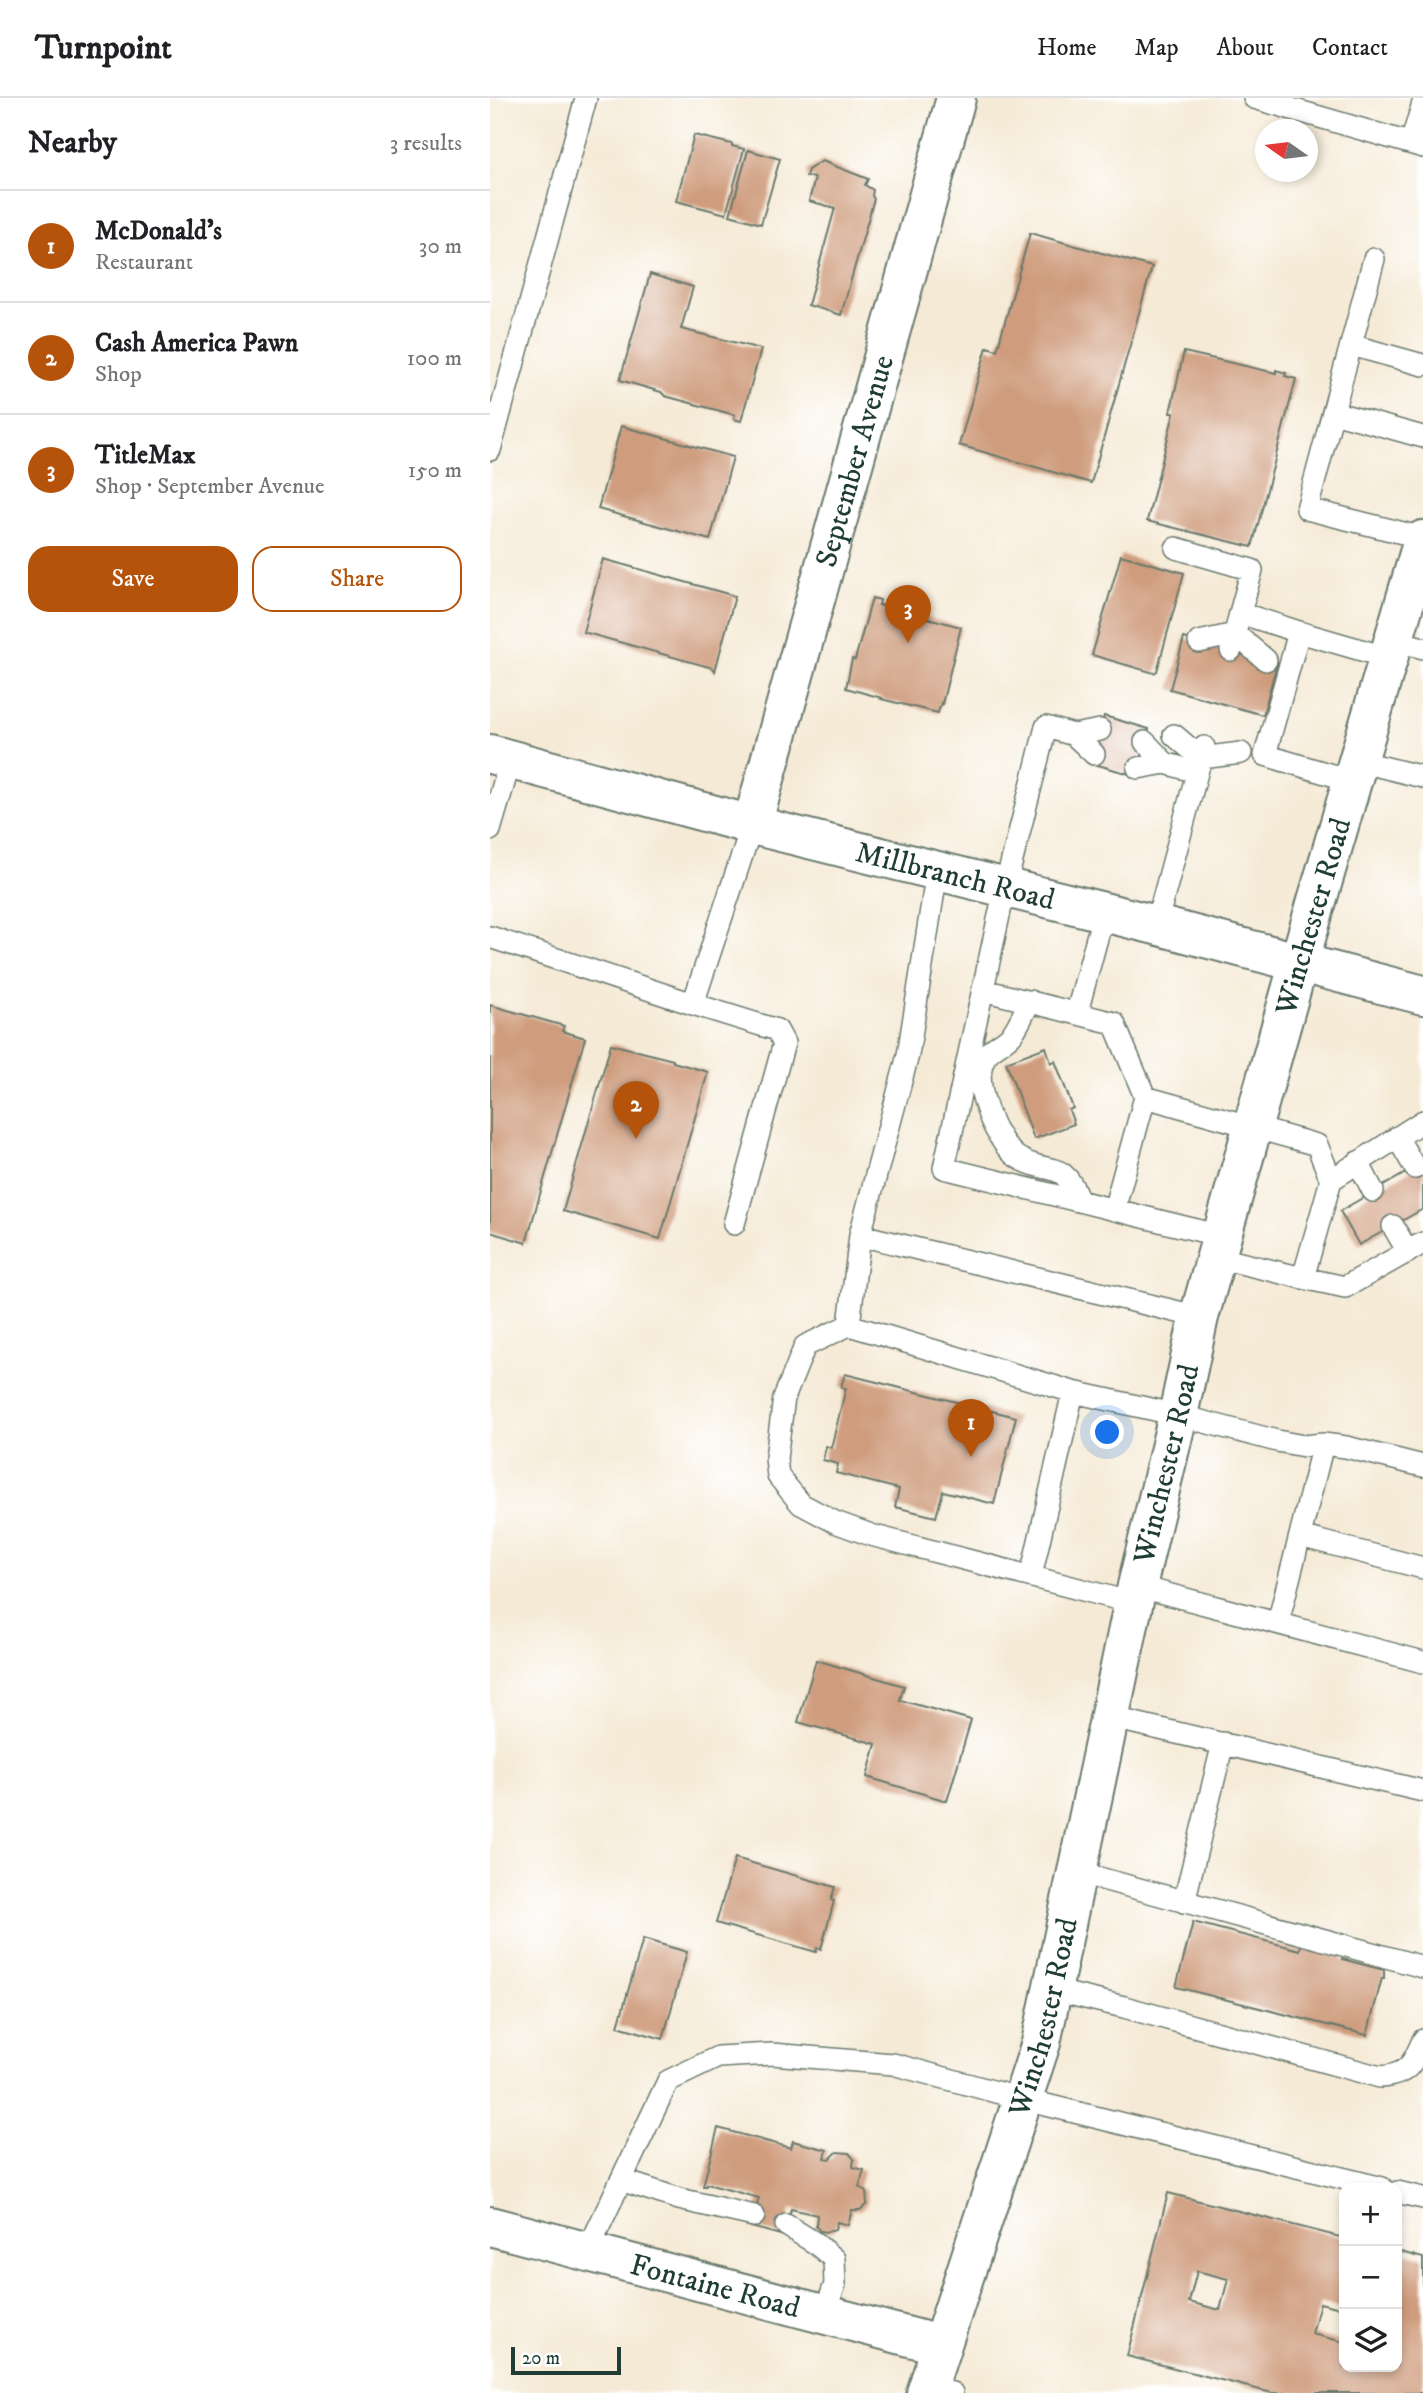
<!DOCTYPE html>
<meta charset="utf-8">
<style>
body{margin:0;font-family:"IM FELL DW Pica",serif;background:#f6f6f6;color:#202124}
.controls{position:absolute;right:21px;bottom:21px;display:grid;overflow:hidden;border-radius:14px;box-shadow:0 4px 10px #0003}
.controls button{width:63px;height:63px;display:grid;place-items:center;padding:0;border:0;border-bottom:2px solid #e0e0e0;background:#fff;color:#202124;font:35px sans-serif}
.compass{position:absolute;left:765px;top:21px;width:63px;height:63px;border-radius:50%;background:#fff;box-shadow:0 4px 10px #0003;rotate:284deg}
.scale{position:absolute;left:21px;bottom:18px;width:110px;box-sizing:border-box;padding-left:7px;border:4px solid #1f3d34;border-top:0;font-size:19px;line-height:24px;white-space:nowrap;color:#1f3d34;-webkit-text-stroke:5px #fff;paint-order:stroke}
.you{position:absolute;left:618px;top:1335px;width:24px;height:24px;margin:-18px;border:5px solid #fff;border-radius:50%;background:#1a73e8;box-shadow:0 0 0 10px #1a73e833}
.badge{display:grid;place-items:center;width:46px;height:46px;border-radius:50%;background:#b45309;color:#fff;font-size:23px;font-weight:700}
.pin{position:absolute;translate:-50% -58px;filter:drop-shadow(0 2px 4px #0008)}
.pin::after{content:'';position:absolute;top:37px;width:24px;height:21px;background:inherit;clip-path:polygon(0 0,100% 0,50% 100%)}
.list{margin:0;padding:0;list-style:none}
h2{display:flex;justify-content:space-between;align-items:center;height:91px;margin:0;padding:0 28px;font-size:30px}
h2 small{font-size:23px;font-weight:400;color:#757577}
.list li{display:grid;grid-template-columns:46px 1fr auto;gap:21px;align-items:center;box-sizing:border-box;height:112px;padding:0 28px;border-top:2px solid #e0e0e0}
.list b{display:block;font-size:26px;white-space:nowrap}
.list p{margin:0;font-size:23px;white-space:nowrap;color:#757577}
.list em{font-size:23px;font-style:normal;color:#757577}
.actions{display:flex;gap:14px;padding:21px 28px}
.actions a{flex:1;padding:16px 0;border:2px solid #b45309;border-radius:21px;text-align:center;font-size:24px;color:#b45309}
.actions .main{background:#b45309;color:#fff}
.icon{flex:none;width:38px;height:38px;fill:none;stroke:currentColor;stroke-width:2;stroke-linecap:round;stroke-linejoin:round}
.map{position:relative;flex:none;width:933px;height:2295px;overflow:hidden}
header{display:flex;align-items:center;gap:42px;box-sizing:border-box;height:98px;padding:0 35px;background:#fff;border-bottom:2px solid #e0e0e0}
header strong{font-size:33px}
nav{display:flex;gap:38px;margin-inline-start:auto;font-size:24px}
main{display:flex}
aside{flex:1;background:#fff}
.map>svg:first-child{display:block}
.building{fill:#cf9c7d;fill-rule:evenodd}
.lines{fill:none;stroke-linecap:round;stroke-linejoin:round}
.service-casing{stroke:#6a7a6d;stroke-width:24}
.minor-casing{stroke:#6a7a6d;stroke-width:42}
.secondary-casing{stroke:#6a7a6d;stroke-width:42}
.primary-casing{stroke:#6a7a6d;stroke-width:42}
.service{stroke:#fff;stroke-width:21}
.minor{stroke:#fff;stroke-width:38}
.secondary{stroke:#fff;stroke-width:38}
.primary{stroke:#fff;stroke-width:38}
.labels{text-anchor:middle;stroke-width:6;stroke-linejoin:round;paint-order:stroke}
.street-label{font-size:30px;fill:#1f3d34;stroke:#fff}
</style>
<header>
<strong>Turnpoint</strong>
<nav><a>Home</a><a>Map</a><a>About</a><a>Contact</a></nav>
</header>
<main>
<aside>
<h2>Nearby<small>3 results</small></h2>
<ul class="list">
<li><span class="badge">1</span><div><b>McDonald's</b><p>Restaurant</p></div><em>30 m</em></li>
<li><span class="badge">2</span><div><b>Cash America Pawn</b><p>Shop</p></div><em>100 m</em></li>
<li><span class="badge">3</span><div><b>TitleMax</b><p>Shop · September Avenue</p></div><em>150 m</em></li>
</ul>
<div class="actions"><a class="main">Save</a><a>Share</a></div>
</aside>
<div class="map">
<svg width="933" height="2295" viewBox="0 0 933 2295">
<rect width="100%" height="100%" fill="#fff"/>
<filter id="ink" filterUnits="userSpaceOnUse"><feTurbulence type="fractalNoise" baseFrequency=".0143" numOctaves="2"/><feDisplacementMap in="SourceGraphic" scale="14" xChannelSelector="R" yChannelSelector="G"/><feConvolveMatrix kernelMatrix="1 2 1 2 8 2 1 2 1" color-interpolation-filters="sRGB"/></filter>
<filter id="wash" filterUnits="userSpaceOnUse"><feTurbulence type="fractalNoise" baseFrequency=".00686" numOctaves="4" result="noise"/><feDisplacementMap in="SourceGraphic" scale="28" xChannelSelector="R" yChannelSelector="G"/><feGaussianBlur stdDeviation="1.57" result="paint"/><feColorMatrix in="noise" values="0 0 0 0 0 0 0 0 0 0 0 0 0 0 0 0 0 1.4 0 .05"/><feComposite in="paint" operator="in"/></filter>
<g filter="url(#wash)">
<rect width="100%" height="100%" fill="#f5ead6"/>
<g id="blocks">
<path class="building" d="M204,37l38,9v2l12,3 -18,65 -50,-13z
M258,52l32,9 -19,65 -31,-9z
M332,63l46,18 -3,6 8,5 -1,6 2,3 -33,116 -33,-10 27,-97 -26,-7 6,-23 -9,-2 2,-6z
M540,135l122,34 -61,216 -132,-38 28,-98 10,3z
M160,176l43,13 -12,42 80,20 -20,72 -7,-2 1,-4 -70,-19 -4,-4 -41,-12z
M694,254l92,21v-3l10,3 -1,3 11,3 -44,168 -105,-26 27,-108h-4z
M131,328l112,31 -23,83 -112,-31z
M631,457l63,18 -27,98 -3,2 -62,-18z
M113,461l132,37 -20,75 -2,-3 -130,-36z
M382,500l8,2 -1,5 82,22 -19,77 -1,-1 -3,10 -57,-14 1,-1 -36,-10 6,-29 3,1z
M694,540l93,25 -14,52 -93,-26z
M614,618l45,13 -13,47 -45,-13z
M0,907l74,21 -2,5 23,7 -59,205 -36,-11z
M121,946l62,16v2l35,10 -48,167 -97,-28z
M556,949l5,16 4,-2 18,47 -4,2 5,14 -40,15 -28,-77z
M933,1065v46l-64,36 -19,-34z
M355,1276l171,43 -22,87 -51,-13 -7,26 -41,-10 4,-18 -63,-16 2,-9 -15,-4 3,-14 5,2 15,-60 -5,-1z
M326,1562l88,26 -4,14 71,20 -24,81 -80,-24 9,-33 -78,-22z
M245,1760l100,29 -4,13 3,1 -13,48 -4,-1 -1,4 -100,-29z
M703,1824l107,28 2,-11 42,11 -2,9 42,11v8h-2l-15,57 -191,-48z
M153,1841l44,13 -24,87 -45,-13z
M228,2030l73,20 2,-7 34,9 -2,8 5,1 7,-7 12,1 5,6 -1,8 11,3 -5,17 7,4 1,13 -7,6h-8l-4,15 -11,-3 -2,8 -8,2 -7,-1 -4,-5 1,-11 -26,-6 -7,27 -33,-9 8,-29 -52,-14 -1,2h-3z
M678,2095l176,45v71l-24,-6 -8,31 32,8v25h53v-116l26,7v135h-151l-145,-37zM707,2173l31,8 -8,31 -31,-8z"/>
</g>
</g>
<g filter="url(#ink)">
<use href="#blocks" fill-opacity="0" stroke="#6a7a6d" stroke-width="2"/>
<g class="lines">
<defs>
<path id="service" d="M764,0l169,49
M921,45l12,-40
M884,161l-67,250 116,29
M861,247l72,20
M843,314l90,25
M0,352l96,-352
M686,450l76,22 -12,43
M904,542l29,8
M709,544l36,-8 -4,16
M776,562l-31,-26 5,-21 59,19
M584,637l-28,-8 -41,161 -61,280 277,68
M684,637l27,23 3,-11
M655,644l20,21
M604,656l-20,-19 26,-5
M868,663l65,16
M648,670l27,-5 31,9
M862,683l-87,-26 34,-123 90,26
M0,732l21,-71
M666,827l45,-167 40,-5
M0,839l203,67 59,-179
M493,892l131,33 31,74 -31,113
M540,903c-6,11 -11,24 -18,33 -10,12 -25,13 -30,30 -8,25 14,78 35,93 31,20 46,-1 62,44
M203,906l84,26 7,13 -50,181
M587,914l27,-100
M655,999l172,48 14,35 -28,98 -88,-21
M907,1039l18,31
M868,1064l15,29
M841,1082l92,-59
M903,1128l15,26
M370,1137l339,82
M813,1180l42,9 78,-44
M359,1227l11,-90 48,-180 29,-184
M810,1438l123,32
M541,1478l42,-184
M647,1488l286,76
M643,1505l-262,-68 -36,-13 -34,-18 -23,-28 -2,-18 8,-60 21,-52 44,-21 224,67 105,23 99,26 27,5 19,-2 23,3 77,19
M788,1525l45,-179
M619,1619l314,74
M587,1774l346,95
M694,1804l39,-159
M562,1892l72,17 256,70c28,-2 33,-13 43,-37
M131,2082l58,19 75,17
M907,2094l26,6
M296,2127l29,18 19,16 1,25 -11,31
M97,2154l81,-171 50,-24 54,-3 121,10 129,35 360,89
M437,2288l25,7"/>
<g id="minor">
<path id="s1" d="M262,727l204,-727"/>
<path id="s2" d="M0,2128l450,119"/>
</g>
<g id="secondary">
<path id="s3" d="M0,656l262,71 404,100 267,70"/>
</g>
<g id="primary">
<path id="s4" d="M436,2295l115,-350 96,-457 41,-171 21,-98 100,-355 124,-422"/>
</g>
</defs>
<use href="#service" class="service-casing"/>
<use href="#minor" class="minor-casing"/>
<use href="#secondary" class="secondary-casing"/>
<use href="#primary" class="primary-casing"/>
<use href="#service" class="service"/>
<use href="#minor" class="minor"/>
<use href="#secondary" class="secondary"/>
<use href="#primary" class="primary"/>
</g>
</g>
<g class="labels">
<g class="street-label">
<text dy="10" stroke="none"><textPath href="#s1" startOffset="378">September Avenue</textPath></text>
<text dy="10" stroke="none"><textPath href="#s3" startOffset="481">Millbranch Road</textPath></text>
<text dy="10" stroke="none"><textPath href="#s4" startOffset="1528">Winchester Road</textPath></text>
<text dy="10" stroke="none"><textPath href="#s4" startOffset="961">Winchester Road</textPath></text>
<text dy="10" stroke="none"><textPath href="#s4" startOffset="394">Winchester Road</textPath></text>
<text dy="10" stroke="none"><textPath href="#s2" startOffset="233">Fontaine Road</textPath></text>
</g>
</g>
</svg>
<div class="controls">
<button>+</button>
<button>−</button>
<button><svg class="icon" aria-label="layers" viewBox="0 0 24 24"><path d="M12 4l9 5-9 5-9-5zM3 14l9 5 9-5"/></svg></button>
</div>
<svg class="compass" viewBox="-18 -18 36 36"><path d="M0-13l5 13h-10z" fill="#e53935"/><path d="M0 13l5-13h-10z" fill="#757577"/></svg>
<div class="scale">20 m</div>
<div class="you"></div>
<div class="pin badge" style="left:481px;top:1359px">1</div>
<div class="pin badge" style="left:146px;top:1041px">2</div>
<div class="pin badge" style="left:418px;top:545px">3</div>
</div>
</main>
